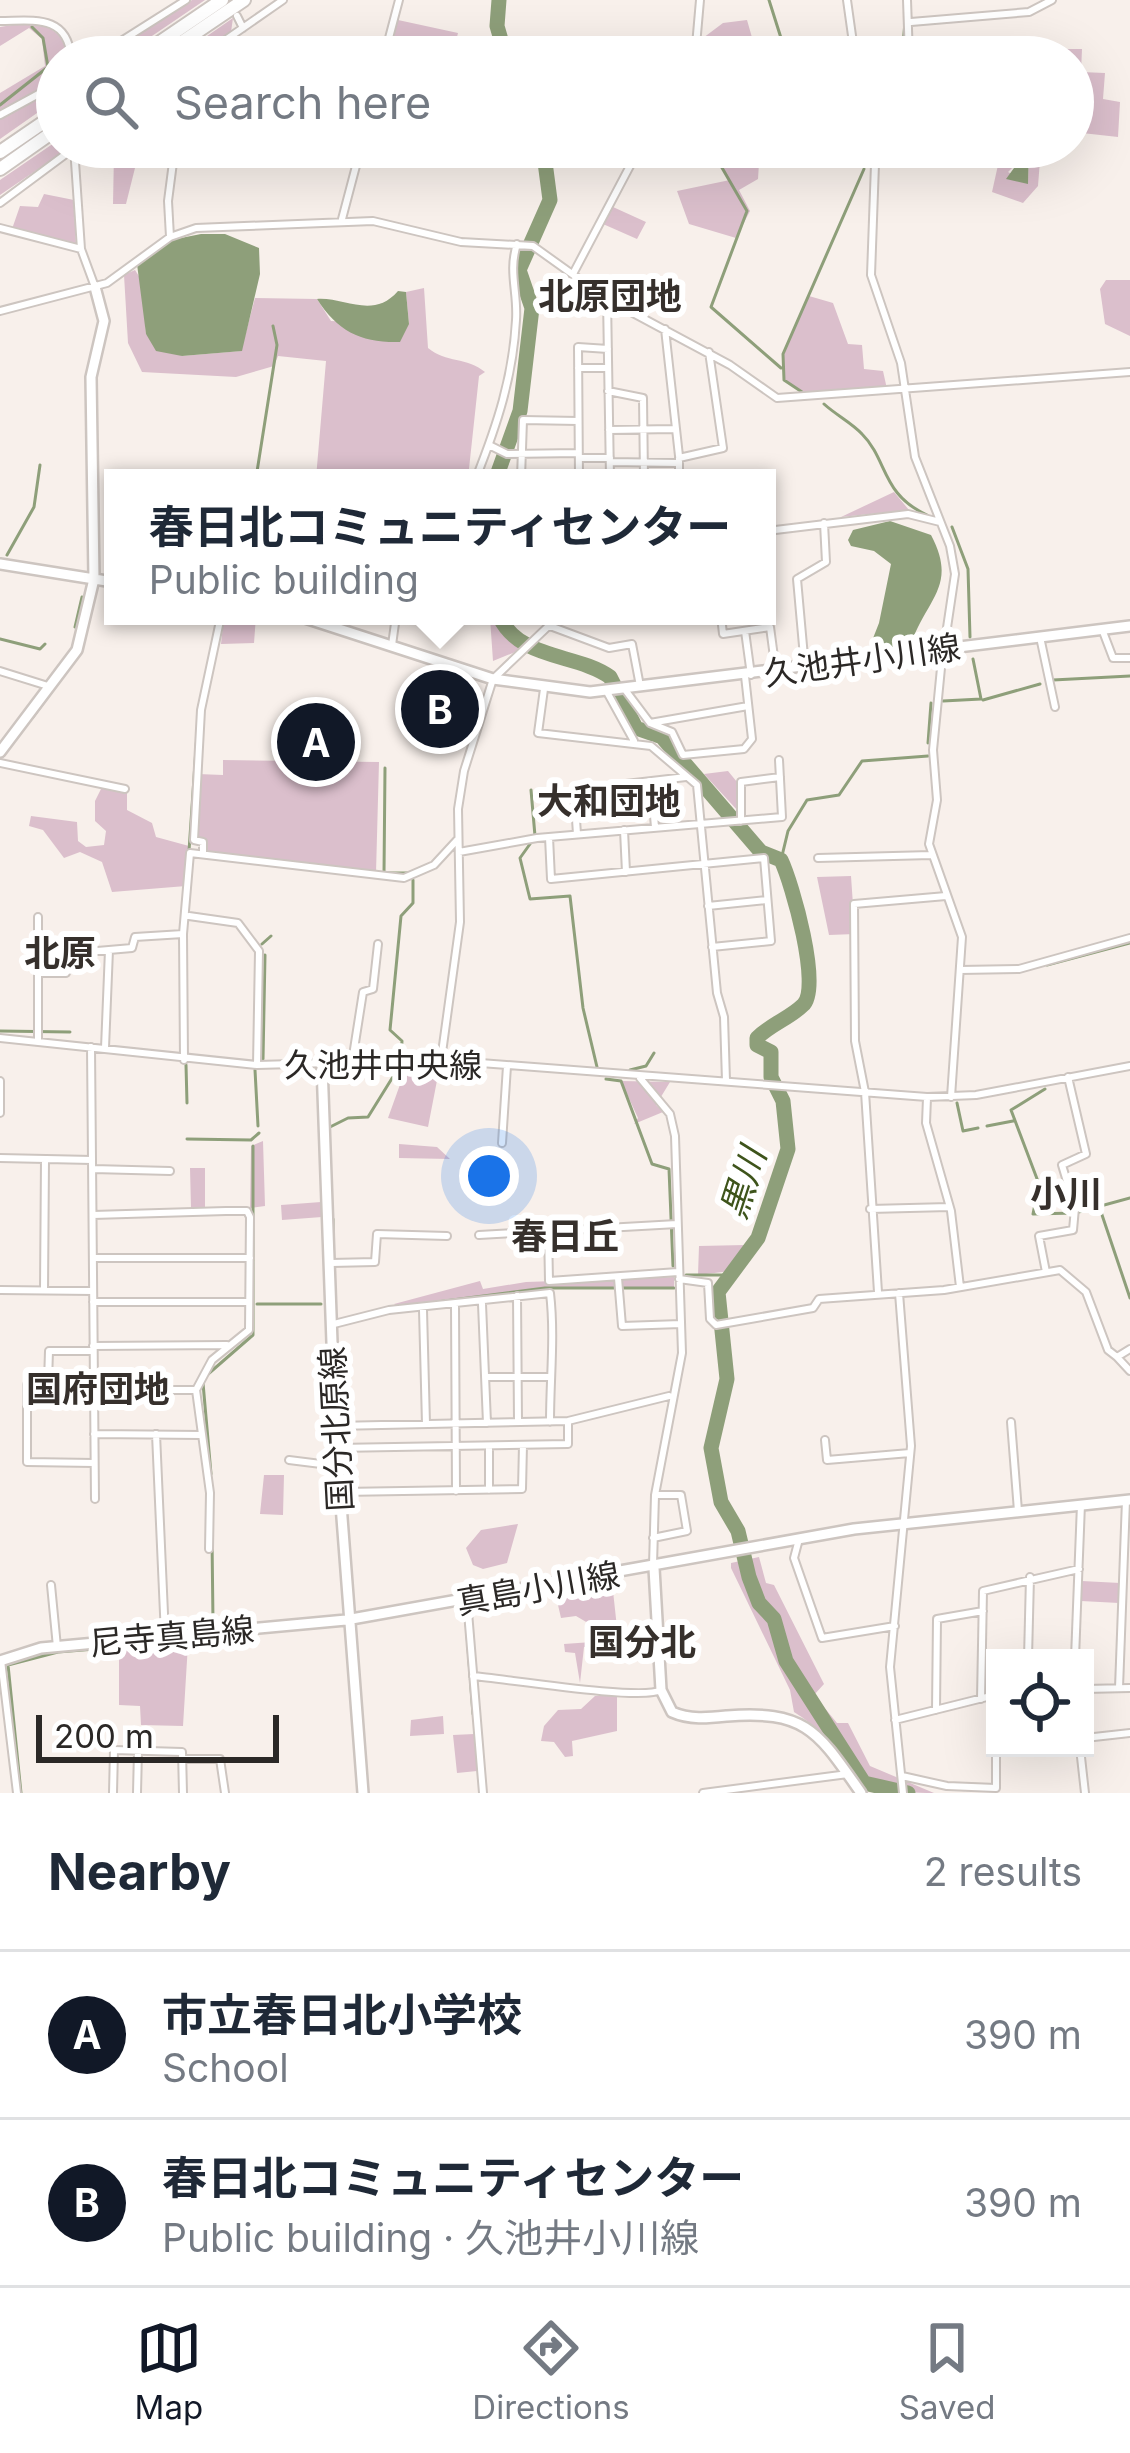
<!DOCTYPE html>
<meta charset="utf-8">
<style>
body{margin:0;font-family:Inter,"Noto Sans JP",sans-serif;background:#f2f2f3;color:#1f2937}
.controls{position:absolute;right:36px;bottom:36px;display:grid;overflow:hidden;border-radius:0px;box-shadow:0 12px 48px #0002}
.controls button{width:108px;height:108px;display:grid;place-items:center;padding:0;border:0;border-bottom:3px solid #e0e1e3;background:#fff;color:#1f2937;font:60px sans-serif}
.scale{position:absolute;left:36px;bottom:30px;width:243px;box-sizing:border-box;padding-left:12px;border:6px solid #2b2826;border-top:0;font-size:33px;line-height:42px;white-space:nowrap;color:#2b2826;-webkit-text-stroke:9px #fff;paint-order:stroke}
.you{position:absolute;left:489px;top:1176px;width:42px;height:42px;margin:-30px;border:9px solid #fff;border-radius:50%;background:#1a73e8;box-shadow:0 0 0 18px #1a73e833}
.badge{display:grid;place-items:center;width:78px;height:78px;border-radius:50%;background:#111827;color:#fff;font-size:39px;font-weight:700}
.pin{position:absolute;translate:-50% -50%;border:6px solid #fff;box-shadow:0 3px 12px #0006}
.popup{position:absolute;left:104px;top:469px;width:672px;height:156px;box-sizing:border-box;display:grid;place-content:center;border-radius:0px;background:#fff;filter:drop-shadow(0 3px 9px #0005);font-size:39px;white-space:nowrap;color:#747a83}
.popup b{font-size:45px;color:#1f2937}
.popup::after{content:'';position:absolute;left:50%;top:100%;margin-left:-24px;border:24px solid transparent;border-top-color:#fff}
.list{margin:0;padding:0;list-style:none}
h2{display:flex;justify-content:space-between;align-items:center;height:156px;margin:0;padding:0 48px;font-size:51px}
h2 small{font-size:39px;font-weight:400;color:#747a83}
.list li{display:grid;grid-template-columns:78px 1fr auto;gap:36px;align-items:center;box-sizing:border-box;height:168px;padding:0 48px;border-top:3px solid #e0e1e3}
.list b{display:block;font-size:45px;white-space:nowrap}
.list p{margin:0;font-size:39px;white-space:nowrap;color:#747a83}
.list em{font-size:39px;font-style:normal;color:#747a83}
.icon{flex:none;width:66px;height:66px;fill:none;stroke:currentColor;stroke-width:2;stroke-linecap:round;stroke-linejoin:round}
.map{position:relative;flex:none;width:1130px;height:1793px;overflow:hidden}
.search{position:absolute;background:#fff;box-shadow:0 12px 48px #0002;left:36px;right:36px;top:36px;height:132px;display:flex;align-items:center;gap:30px;box-sizing:border-box;padding:0 42px;border-radius:66px;color:#747a83;font-size:45px}
.sheet{height:492px;background:#fff}
nav{display:flex;justify-content:space-around;align-items:center;box-sizing:border-box;height:168px;border-top:3px solid #e0e1e3;background:#fff;font-size:33px;color:#747a83}
nav a{display:grid;justify-items:center;gap:6px}
nav .on{color:#111827}
.map>svg:first-child{display:block}
.green{fill:#dbbfcc}
.water{fill:#8e9f7a}
.lines{fill:none;stroke-linecap:round;stroke-linejoin:round}
.stream{stroke:#8e9f7a;stroke-width:3}
.river{stroke:#8e9f7a;stroke-width:15}
.street-casing{stroke:#cdc5c0;stroke-width:10}
.secondary-casing{stroke:#cdc5c0;stroke-width:14}
.highway-casing{stroke:#cdc5c0;stroke-width:16}
.street{stroke:#fff;stroke-width:6}
.secondary{stroke:#fff;stroke-width:9}
.highway{stroke:#fff;stroke-width:12}
.labels{text-anchor:middle;stroke-width:12;stroke-linejoin:round;paint-order:stroke}
.street-label{font-size:33px;fill:#2b2826;stroke:#fff}
.neighbourhood-label{font-size:36px;font-weight:bold;fill:#36302c;stroke:#fff}
.water-label{font-size:36px;font-style:italic;fill:#3e541b;stroke:#fff}
</style>
<div class="map">
<svg width="1130" height="1793" viewBox="0 0 1130 1793">
<rect width="100%" height="100%" fill="#f8f0eb"/>
<path class="green" d="M192,0h13l-84,57h-16z
M233,18l-2,14 -37,25h-17z
M398,20l60,13 -6,24h-63z
M747,20l6,21 30,-3 -9,19h-76l1,-16 24,-18z
M30,22c20,3 36,13 36,35h-9v42l-57,40v-46l45,-27 -3,-27 -13,-11 -29,18v-19z
M1065,49h17l-1,23 24,1 -2,26 17,3 -2,35 -45,-5v-75h-15z
M57,141v6l12,1 -69,47v-15z
M704,147h56l-2,32 -19,11 11,21 -14,27 -47,-14 -12,-33 53,-11z
M1002,147h17v14l-11,11 20,11 1,-36h12l-3,39 -15,17 -31,-11z
M139,152l-13,52h-13l1,-51z
M44,194l30,6 2,45 -64,-16 8,-23 18,1z
M613,207l33,15 -9,17 -34,-15z
M135,270l7,11 4,53 36,22 59,-5 14,-53 62,1 14,22 78,3 -3,-32 18,-4 4,60c18,15 39,9 57,24l-6,4 -11,102h-152l10,-117 -48,-5 -4,10 -38,11 -94,-5 -14,-29 -4,-68z
M1106,280h24v56l-25,-12 -5,-35z
M809,296l24,7 15,41 14,1 2,24 19,2 4,18 -83,5 -20,-14 -1,-26z
M894,492l15,18 -68,7z
M224,616h32l-2,27 -33,1z
M496,616l5,16 24,16 -32,13 -3,-43z
M223,760l156,2 -3,111 -169,-22 -9,-17v-60l25,1z
M728,771l9,11 1,29 -34,-37z
M104,783l23,5v22l25,13 4,14 33,9 -3,40 -74,6 -10,-30 -22,-10 -16,6 -21,-28 -14,-4 2,-10 46,6 1,19 8,6 18,-2 2,-14 -11,-10v-20z
M851,876l4,58 -26,1 -12,-58z
M440,1065l-12,62 -40,-9 14,-39 14,-13z
M621,1081l49,1 -14,23 7,7 -29,12 4,-6z
M263,1141l2,65 -15,2 1,-62z
M399,1144l38,3 13,12 -51,-1z
M190,1168h15v40h-14z
M321,1202l1,15 -40,3 -1,-15z
M745,1245l-14,26 -33,4 1,-29z
M674,1277v11h-129l-146,20 -5,-4 86,-23 3,8 43,-7z
M264,1475h20l-1,40 -23,-1z
M518,1524l-11,39 -24,6 -10,-4 -7,-17 15,-18z
M759,1557l7,26 8,2 50,99 -10,11 23,28h11l22,43 64,27c-101,0 -69,-36 -140,-81l-4,-22 -59,-122v-5z
M1082,1581l38,2 -1,20 -38,-2z
M612,1582l8,73 -17,-9 -19,1 -4,36 -5,-30 -10,-1 -1,-8 28,-2 13,-9 -29,-17 -15,2 -6,-26z
M188,1644l-5,82 -42,-1 -1,-19 -21,-1v-57z
M595,1696h22v35l-45,10 1,15 -8,1 -11,-15 -13,-1 3,-15 14,-16 23,-1z
M443,1716l1,18 -34,2 1,-16z
M474,1734l3,37 -20,2 -4,-38z"/>
<path class="water" d="M1019,147h10l-1,37 -22,-5 13,-18z
M201,234h24l34,14 1,26 -18,77 -60,5 -26,-5 -10,-17 -9,-70 34,-24z
M398,291l8,1 3,32 -9,18c-38,1 -62,-10 -83,-43 28,-2 56,21 81,-8z
M890,521l41,14c27,51 -4,63 -20,109l-43,7 11,-28 12,-59 -17,-13 -23,-5 -3,-6 5,-10z"/>
<g class="lines">
<path class="stream" d="M769,0l12,38 -9,19
M902,57l3,-35
M0,105l48,-38 -5,-29 -11,-11
M710,147l37,64 -36,96 70,61
M875,152l2,-5
M802,392l-18,-12 -1,-26 81,-185
M824,404c12,11 28,19 38,30 26,26 19,60 65,81
M256,478l21,-133 -4,-19
M952,527l16,42 2,68
M7,555l27,-48 6,-42
M75,627l7,-30
M0,639l40,10 5,-5
M1053,680l77,-4
M983,700l57,-16
M943,701l38,-2 -8,-40
M32,718l48,-65
M928,743l3,-40
M385,768l-1,105h24
M531,790l4,46
M530,844l-10,14 10,41 40,-3 13,112 14,59
M189,851l10,-146
M781,860l7,-29 19,-31 32,-5 23,-34 66,-5
M186,935v28
M262,944l9,-8
M1047,965l83,-22
M0,1031l70,1
M401,1056l1,-15 -12,-11 11,-114 12,-13v-23
M263,1059l2,-104
M186,1065l1,38
M255,1070l3,56
M630,1070l16,-4 8,-13
M606,1079l15,2 31,83 17,5 4,97
M1045,1089l-34,21 28,74 -6,30 42,-1 55,-15
M957,1103l6,28 15,-3
M987,1126l26,-5
M330,1127l18,-9 20,-1 31,-50
M187,1139l64,1 8,-7
M1099,1206l31,92
M333,1247v-28
M686,1275h50
M437,1302l108,-14h129
M257,1304h64
M207,1375l46,-40v-189
M203,1383l8,91
M212,1538l1,84
M465,1608l8,106
M21,1793l-13,-128 50,-13 148,-12"/>
<path class="river" d="M499,0l-2,26 9,31
M496,478l24,-67 12,-103 -13,-38 31,-70 -7,-53
M499,616c20,44 77,37 111,61l26,51 26,9 99,115 20,8c11,23 41,128 22,145 -13,13 -32,19 -46,33v7l14,7v25l12,24 5,48 -30,89 -40,54 9,87 -16,69 10,54 17,29 11,46 10,26 15,16 12,42 78,122 44,10"/>
<defs>
<path id="street" d="M847,0l8,57
M907,0l2,57
M237,16l6,12
M0,21c33,0 67,-7 71,36
M911,22l118,-10 23,-12
M96,57l90,-57
M201,57l82,-57
M384,57l15,-57
M695,57l5,-57
M0,115l57,-31
M74,147l7,102 14,38
M868,147l7,17 -4,111 30,88 14,94 35,89 5,28 -14,94 -8,82 4,50 -8,44 33,93 -11,160
M875,164l10,-17
M0,203l74,-55
M342,219l19,-72
M0,228l81,21
M170,237l-2,-36 7,-54
M574,272l66,-125
M607,299l3,179
M0,311l107,-28 63,-46 26,-9 177,-7 88,21 72,4 74,53 123,66 47,33 353,-26
M665,329l14,127
M578,368h30
M608,391l35,7 1,80
M609,430l65,-1
M489,445l18,9 71,-1
M579,458h31
M610,462l68,1
M476,478c21,-53 37,-101 40,-158 2,-28 -8,-48 1,-76
M521,478l2,-58 55,1
M579,478l-1,-131 30,2
M679,478v-20l44,-10 -14,-96
M767,531l141,-17 32,8
M721,616l2,18 47,-7 6,45
M550,626l59,22 23,-4 8,42
M1102,629l11,29h17
M745,631l6,44
M1040,637l15,70
M392,645l4,-29
M805,668l-8,-89 29,-17 -2,-39
M0,671l48,15
M544,689l-6,44 113,13 46,39 20,208 7,24 2,64
M626,691l24,32 22,9 11,23 61,-6 8,-10 -7,-63
M607,692l27,49
M650,723l98,-17
M0,763l125,26
M651,783l4,44
M741,821v-39l39,-5
M624,830l2,42
M577,834l-3,-44 112,-13
M549,837l2,42 213,-21 7,83 -59,6
M203,852v-10l-9,-2 7,-130 20,-94
M459,852l78,-14 245,-21 -3,-57
M818,858l113,-3
M708,906l59,-6
M189,916l49,7 21,28 -2,114
M38,917v122
M960,970l59,-1 111,-31
M38,973h28l8,-20 58,-5 3,-11 48,-3
M0,1038l257,27 184,-5 486,37 49,-2 154,-29
M91,1047l4,452
M105,1048l4,-98
M184,1060l-1,-126 7,-81 214,25 30,-13 24,-26
M441,1060l19,-138 -2,-113 6,-38 29,-92 66,-63
M352,1062l11,-70 10,-3 5,-45
M640,1078l30,36 5,22 7,217 -27,142 -2,70
M0,1081v32
M927,1098l-1,25 25,88 9,76
M502,1143l5,-77
M0,1158l92,2
M93,1169l77,2
M870,1209l79,-2
M93,1215l133,-4h21l3,6 -1,113 -37,30 -16,30 14,103 -1,56
M548,1228l1,53 129,-9
M479,1235l198,-11
M93,1258h157
M331,1263l44,-1 2,-28 70,2
M1046,1272l-7,-36 34,-6 2,-22 -13,-43 24,-11 -18,-77
M618,1278l4,48 59,-2
M679,1279l29,4 2,36 6,6 97,-17 6,-9 125,-9 116,-20 26,22 22,58 9,7 13,-8
M0,1290l93,1
M44,1290l1,-131
M878,1292l-13,-200 -10,-51 -1,-137 92,-8
M899,1293l12,153 -21,221 13,126
M517,1296l1,126
M93,1302h156
M482,1304l5,119
M455,1305l1,186
M423,1310l3,114
M330,1325l59,-15 161,-17c5,43 0,85 0,129
M93,1346l134,-1
M93,1351h-44l-1,31 -21,3v77l67,1
M1117,1357l13,14
M487,1377h62
M93,1390h103
M1011,1422l7,89
M335,1426l233,-5 101,-25
M94,1434l108,1
M156,1434l9,202
M825,1440l2,20 83,-7
M337,1448l231,-4v-23
M289,1460l48,6
M489,1490v-44
M342,1492l180,-3 1,-44
M653,1538l34,-7 -6,-36h-26
M799,1539l-5,19 28,80 73,-12
M51,1585l6,62
M467,1600l16,193
M1028,1658l2,-81
M1075,1658l6,-154
M1,1660l16,133
M473,1676c34,3 169,25 188,14
M1119,1688l7,-188
M1085,1689l45,-1
M981,1699l2,-108 96,-22
M936,1710l1,-91 46,-8
M895,1720l100,-25
M1085,1738l45,-5
M1080,1748l5,45
M182,1759h38l5,34
M902,1776l45,10 49,2v-40
M113,1793l1,-43 68,2 1,41
M137,1793l1,-42
M703,1793l145,-19"/>
<path id="secondary" d="M0,564l113,18
M299,616l194,63 97,13 540,-66
M0,752l77,-102 17,-71 -3,-202 13,-56 -9,-34
M322,1065l13,361 28,367
M654,1568l7,122 11,22c18,8 36,6 55,4 80,-6 91,16 134,77
M0,1661l41,-13 305,-28 508,-91 276,-29"/>
<path id="highway" d="M138,57l84,-57
M160,57l84,-57
M0,152l57,-39
M0,169l57,-40"/>
</defs>
<use href="#street" class="street-casing"/>
<use href="#secondary" class="secondary-casing"/>
<use href="#highway" class="highway-casing"/>
<use href="#street" class="street"/>
<use href="#secondary" class="secondary"/>
<use href="#highway" class="highway"/>
</g>
<g class="labels">
<g class="street-label">
<text transform="translate(862 660) rotate(-8)" y="12">久池井小川線</text>
<text x="383" y="1077">久池井中央線</text>
<text transform="translate(336 1429) rotate(-93)" y="12">国分北原線</text>
<text transform="translate(538 1588) rotate(-10)" y="12">真島小川線</text>
<text transform="translate(172 1636) rotate(-5)" y="12">尼寺真島線</text>
</g>
<g class="neighbourhood-label">
<text x="610" y="309">北原団地</text>
<text x="609" y="814">大和団地</text>
<text x="60" y="966">北原</text>
<text x="1066" y="1207">小川</text>
<text x="565" y="1249">春日丘</text>
<text x="98" y="1402">国府団地</text>
<text x="642" y="1655">国分北</text>
</g>
<g class="water-label">
<text transform="translate(743 1183) rotate(-72)" y="13">黒川</text>
</g>
</g>
</svg>
<div class="controls">
<button><svg class="icon" aria-label="locate" viewBox="0 0 24 24"><circle cx="12" cy="12" r="6"/><path d="M12 2v4M12 18v4M2 12h4M18 12h4"/></svg></button>
</div>
<div class="scale">200 m</div>
<div class="you"></div>
<div class="pin badge" style="left:316px;top:742px">A</div>
<div class="pin badge" style="left:440px;top:709px">B</div>
<div class="popup"><b>春日北コミュニティセンター</b>Public building</div>
<div class="search"><svg class="icon" aria-label="search" viewBox="0 0 24 24"><circle cx="10" cy="10" r="6"/><path d="M15 15l6 6"/></svg>Search here</div>
</div>
<section class="sheet">
<h2>Nearby<small>2 results</small></h2>
<ul class="list">
<li><span class="badge">A</span><div><b>市立春日北小学校</b><p>School</p></div><em>390 m</em></li>
<li><span class="badge">B</span><div><b>春日北コミュニティセンター</b><p>Public building · 久池井小川線</p></div><em>390 m</em></li>
</ul>
</section>
<nav>
<a class="on"><svg class="icon" aria-label="map" viewBox="0 0 24 24"><path d="M3 6l6-2 6 2 6-2v14l-6 2-6-2-6 2zM9 4v14M15 6v14"/></svg>Map</a>
<a><svg class="icon" aria-label="directions" viewBox="0 0 24 24"><path d="M12 3l9 9-9 9-9-9zM9 14v-3h6M13 9l2 2-2 2"/></svg>Directions</a>
<a><svg class="icon" aria-label="saved" viewBox="0 0 24 24"><path d="M7 4h10v16l-5-4-5 4z"/></svg>Saved</a>
</nav>
